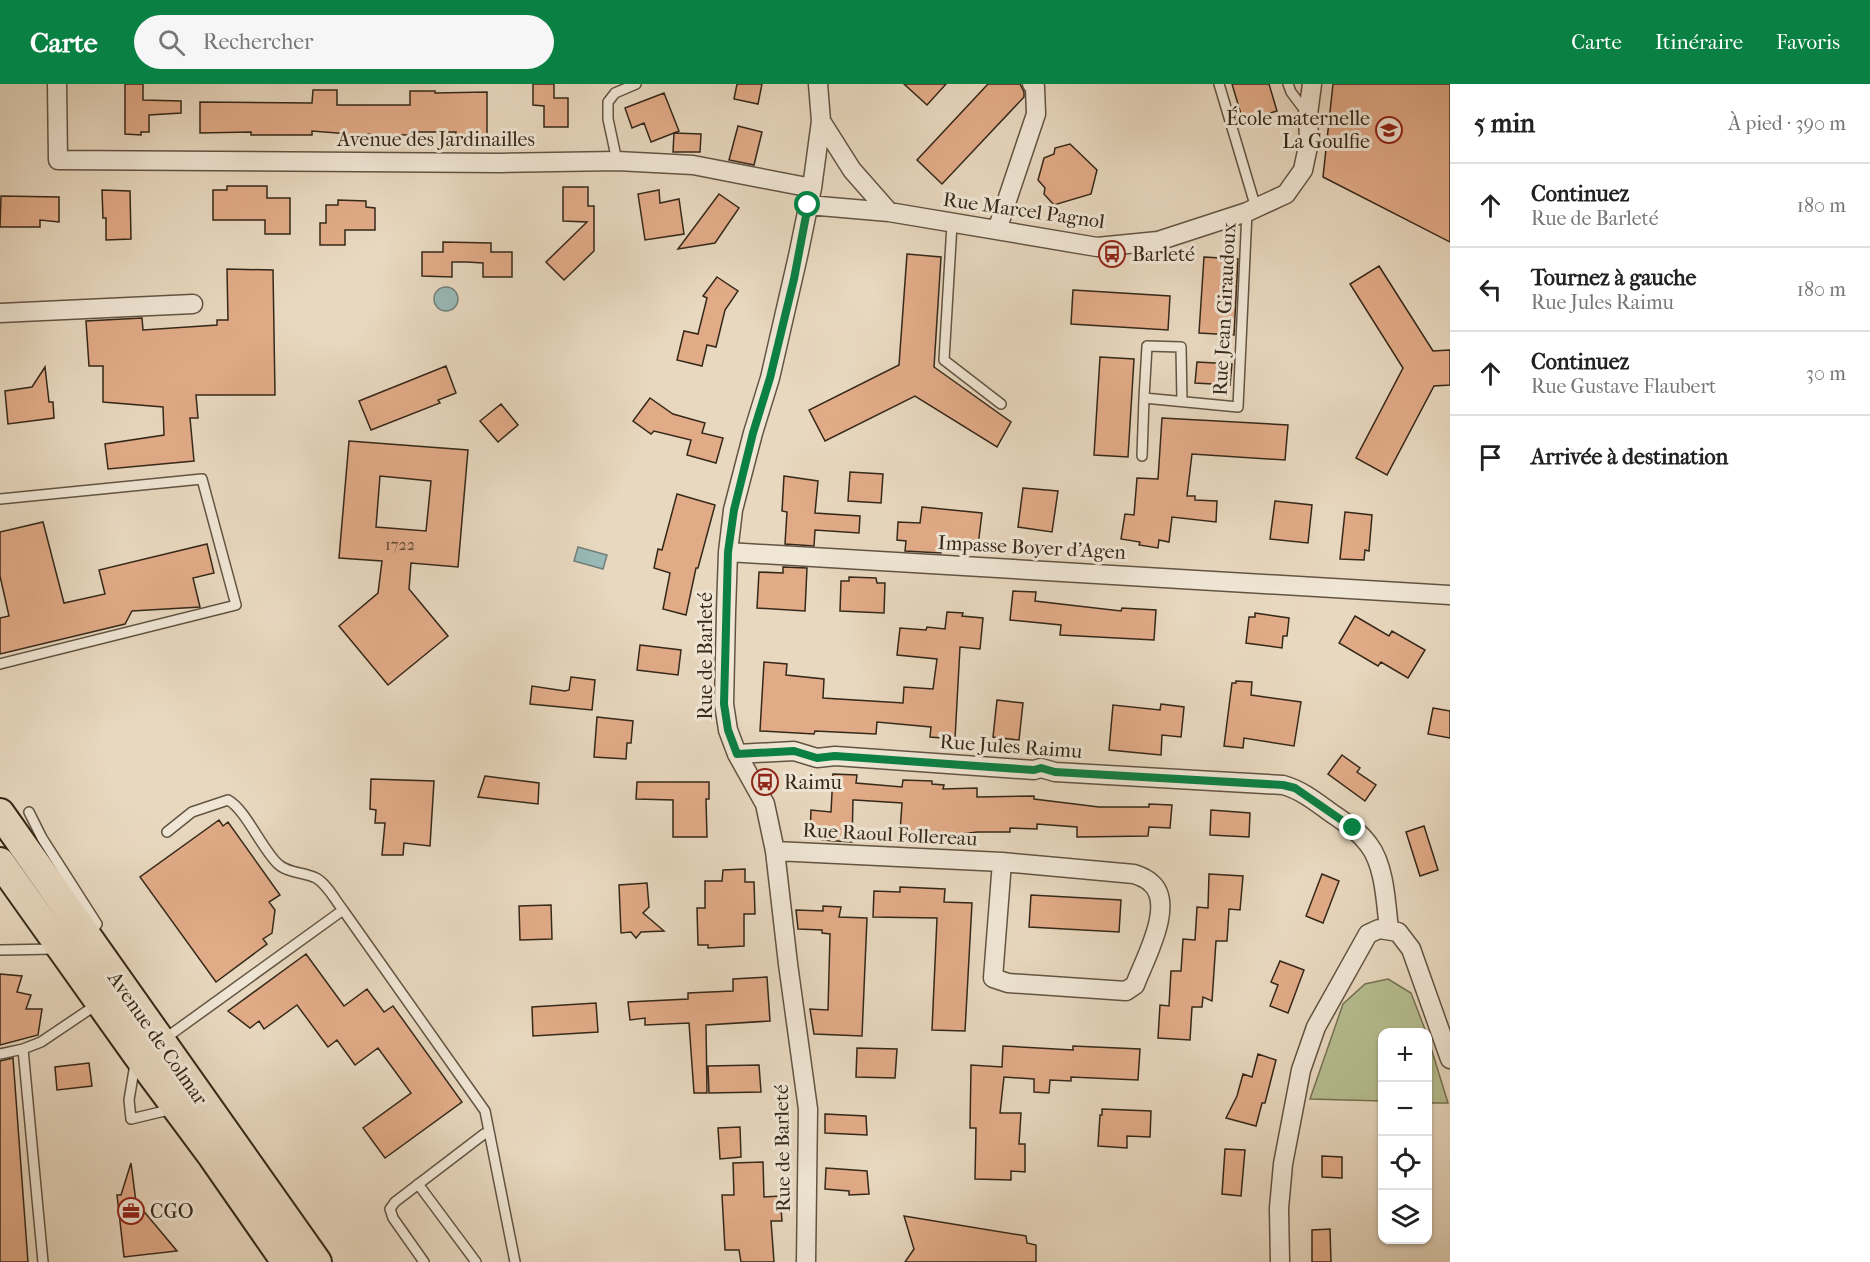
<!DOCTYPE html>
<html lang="fr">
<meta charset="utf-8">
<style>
body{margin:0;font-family:"IM FELL French Canon",serif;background:#f6f6f6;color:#222}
.controls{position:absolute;right:18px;bottom:18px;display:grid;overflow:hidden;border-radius:12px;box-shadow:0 2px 4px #0004}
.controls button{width:54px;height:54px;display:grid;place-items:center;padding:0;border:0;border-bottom:2px solid #e0e0e0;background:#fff;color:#222;font:30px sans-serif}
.stop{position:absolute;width:18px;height:18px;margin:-14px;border:4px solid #0b8043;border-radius:50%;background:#fff}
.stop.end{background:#0b8043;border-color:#fff;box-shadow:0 2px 6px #0008}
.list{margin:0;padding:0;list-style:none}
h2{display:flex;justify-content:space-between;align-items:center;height:78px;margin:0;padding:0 24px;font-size:26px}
h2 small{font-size:20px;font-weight:400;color:#767676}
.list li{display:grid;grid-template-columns:39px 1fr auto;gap:18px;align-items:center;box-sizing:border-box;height:84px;padding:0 24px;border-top:2px solid #e0e0e0}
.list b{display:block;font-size:22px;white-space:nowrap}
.list p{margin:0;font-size:20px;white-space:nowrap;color:#767676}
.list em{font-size:20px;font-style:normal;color:#767676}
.icon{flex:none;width:33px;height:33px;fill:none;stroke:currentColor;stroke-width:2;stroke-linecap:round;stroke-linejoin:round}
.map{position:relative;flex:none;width:1450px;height:1178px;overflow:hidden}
header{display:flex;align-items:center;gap:36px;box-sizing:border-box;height:84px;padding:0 30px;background:#0b8043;color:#fff}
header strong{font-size:28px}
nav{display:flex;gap:33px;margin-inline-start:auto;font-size:21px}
.search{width:420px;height:54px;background:#f6f6f6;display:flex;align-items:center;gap:15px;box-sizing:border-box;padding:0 21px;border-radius:33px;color:#767676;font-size:22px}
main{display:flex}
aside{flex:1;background:#fff}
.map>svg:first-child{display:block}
.green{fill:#b6be91;stroke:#767355;stroke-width:1.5}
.water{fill:#98b9b7;stroke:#707f78;stroke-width:1.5}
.building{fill:#e2ab88;stroke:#352819;stroke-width:1.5;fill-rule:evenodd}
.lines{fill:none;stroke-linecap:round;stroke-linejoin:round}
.service-casing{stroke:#625442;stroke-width:12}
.minor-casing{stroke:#625442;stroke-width:21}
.primary-casing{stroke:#352819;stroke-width:32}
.service{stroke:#f0e6d5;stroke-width:9}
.minor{stroke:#f0e6d5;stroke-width:18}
.primary{stroke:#e8d8bf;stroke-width:28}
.route{stroke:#0b8043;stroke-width:8}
.labels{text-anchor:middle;stroke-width:6;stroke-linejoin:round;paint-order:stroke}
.number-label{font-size:16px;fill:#604935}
.poi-label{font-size:20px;fill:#352819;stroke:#f0e6d5;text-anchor:start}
.street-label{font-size:20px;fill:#352819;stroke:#f0e6d5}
</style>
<header>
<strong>Carte</strong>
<div class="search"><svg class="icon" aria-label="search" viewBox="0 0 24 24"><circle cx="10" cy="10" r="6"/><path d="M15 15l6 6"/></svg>Rechercher</div>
<nav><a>Carte</a><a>Itinéraire</a><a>Favoris</a></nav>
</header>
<main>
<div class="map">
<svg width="1450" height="1178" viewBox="0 0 1450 1178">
<rect width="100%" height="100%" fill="#e8d8bf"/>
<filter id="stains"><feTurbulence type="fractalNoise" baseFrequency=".00333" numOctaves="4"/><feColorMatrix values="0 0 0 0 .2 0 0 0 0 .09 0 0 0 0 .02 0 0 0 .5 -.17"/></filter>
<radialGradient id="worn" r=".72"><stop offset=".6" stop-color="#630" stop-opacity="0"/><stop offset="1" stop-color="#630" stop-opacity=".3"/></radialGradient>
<path class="green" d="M1388,895l23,14 15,39h-44v69l-72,-2 33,-95 22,-20z
M1428,954l20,65h-20z"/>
<path class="water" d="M434 215a12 12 0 1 1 24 0a12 12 0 1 1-24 0Z
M578,463l29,8 -4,14 -29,-8z"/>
<path class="building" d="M125,0h18v16l38,1v12l-32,2v17h-8v3l-16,-1z
M533,0h21v14h14v29h-24v-21l-11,-1z
M737,0h25l-4,20 -24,-5z
M904,0h42l-19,21z
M988,0h32l4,8v5l-82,87 -25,-24z
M1232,0h37l8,27 -34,10z
M1333,0h117v158l-127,-65z
M313,6h24v15h73v-14h25v2l52,-1v50h-31v-10h-46v3l-60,-1 -38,-3v4h-61v-3l-51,1v-31l112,1z
M664,9l15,38 -28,11 -7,-19 -12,5 -7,-20z
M738,42l24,6 -8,33 -25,-5z
M674,49l27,1 -1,18h-27z
M1070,60l27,26 -6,24 -37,11 -10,-11 1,-6 -7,-8 6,-22 10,-4 1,-6z
M227,102h40v12h23v36h-25v-14h-52v-30h14z
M563,103h25v19h6v45l-30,29 -18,-18 41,-40 -24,-1z
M102,106l28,1 1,48 -25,1v-22h-3z
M659,106l1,13 19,-4 5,35 -39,6 -7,-46z
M719,110l20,14 -24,35 -37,6z
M1,112l58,1v25l-19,-2v7h-40z
M338,116l28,1v6l9,1v22h-30v15h-25v-22h6v-18h12z
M443,158l48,1v9h21v25h-29v-14l-16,-1h-15v15l-30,-1v-24h21z
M907,170l34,3 -7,110 77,55 -14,25 -82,-51 -90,45 -16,-31 90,-45z
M1204,173l34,2 -4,76 -35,-2z
M1379,182l54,85 17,-1v35l-16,1 -47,89 -31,-17 47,-90 -53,-84z
M227,185l46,1 2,125h-79l2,23h-8l4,43 -86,8 -3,-25 59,-9 -1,-28 -60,-5v-36h-14l-3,-45 56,-3 1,12 74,-5v-5h11z
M717,193l21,14 -13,19 -9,37 -9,-2 -5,21 -25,-6 7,-29 14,3 9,-36 -4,-2z
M1073,206l97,6 -2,34 -97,-6z
M1100,273l34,2 -6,98 -34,-2z
M1197,278l35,2 -2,21 -35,-2z
M446,282l10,27 -18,7 2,3 -69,27 -12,-29z
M45,283l4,35h4l1,16 -46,6 -3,-33 27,-4z
M650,314l23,16 32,9 -3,10 21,5 -7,25 -29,-8 4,-15 -37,-9 -3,3 -18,-13z
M501,320l17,21 -20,17 -18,-21z
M1162,334l126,7 -3,35 -93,-6 -5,42h8v4l22,1 -1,21 -44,-5 -3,25 -10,-2 -1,8 -19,-3 1,-3 -19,-3 4,-25 9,1 3,-37 21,1z
M349,357l119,9 -10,117 -47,-4 -2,26 39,47 -60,49 -49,-59 39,-33 4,-32 -43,-3zM380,392l51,5 -5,50 -50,-4z
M850,388l33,2 -2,29 -33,-2z
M784,392l34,5 -3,32 45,3 -1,17 -44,-3 -1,16 -29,-2 2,-32 -5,-1z
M1023,404l35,3 -6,41 -34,-5z
M677,410l38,11 -17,63h-2l-10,47 -23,-6 7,-36 -16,-5 4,-19 4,1z
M1275,417l37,4 -4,38 -38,-4z
M922,423l60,6 -4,33 -26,-2 -1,6 -10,-1v4l-36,-2 1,-10 -9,-1 1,-18 22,1z
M1345,428l27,3 -3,36 -4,-1 -1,10 -24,-1z
M43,438l21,81 41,-9 -6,-24 108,-26 7,29 -21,5 7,29 -68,4 -7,13 -125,30v-36l9,-2 -9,-40v-44z
M783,483l24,1 -2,43 -48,-3 2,-36 24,1z
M849,493l27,1 1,5h8l-1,30 -44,-2 1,-30h8z
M1013,507l23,1 -1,9 86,10 1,-3 34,2 -2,30 -94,-5 1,-10 -51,-5z
M947,528l16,1 -1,3 21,2 -3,31 -20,-2 -5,92 -25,-2 1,-10 -54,-5 -1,12 -61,-3 -1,3 -54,-3 4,-69 23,2 -1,11 38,4 -1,19 80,5 1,-16 29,2 4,-30 -40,-4 3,-27 26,2 1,-3 18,2z
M1255,529l34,5 -2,18h-4l-1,12 -36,-5 3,-26h6z
M1355,532l34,20 3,-5 33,19 -17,28 -27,-16 -3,4 -39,-23z
M640,561l41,5 -3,25 -41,-5z
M571,593l24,3 -3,30 -62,-6 2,-18 33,5 4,-1z
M1236,597l16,1 -1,13 50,7 -7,44 -50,-8 -1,10 -19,-2 8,-63h4z
M997,616l26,3 -4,37 -26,-3z
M1161,620l23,3 -3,30 -19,-2 -1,20 -52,-5 4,-45 47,5z
M1433,624l17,3v27l-22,-4z
M597,633l36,4 -2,22h-4l-1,16 -32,-2z
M1342,671l18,13 -3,4 19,13 -11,16 -37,-27z
M833,690l24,1 -1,8 46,4 1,-7 29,1v3l12,1 -1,4 34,-1v9l57,-1v3l65,8h50v-3l23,1 -2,23 -21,-1 -1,9 -71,1v-10l-40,-3v5l-27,-1v4h-33l-30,4 -47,-4 2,-29 -47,-3h-2l-1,42 -30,-2 1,-6h-13l1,-24 20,2z
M485,692l54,7 -1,21 -60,-7z
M371,695l63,2 -4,65 -26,-3 -1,12h-21l3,-32h-10l1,-13 -6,-1z
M637,698h72v17h-3l1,38h-34v-37l-37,-1z
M1211,726l39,3 -1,24 -39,-2z
M219,736l4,6 5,-4 52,73 -11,7 6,8 -3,23 -9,6 4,5 -51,38 -76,-105z
M1424,742l14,44 -18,6 -14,-44z
M745,785v13h9l1,32h-11v32l-36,2v-3h-10l-1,-37h8v-27h17l1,-11z
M1209,790l34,2 -3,34 -11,-1 -2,32h-11l-4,60 -9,-4 -1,10h-10l-2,33 -32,-2 2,-33 9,1 2,-35h10l2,-32 12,1 2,-33 11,1z
M1322,790l17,7 -16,42 -17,-7z
M647,799l2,24 -6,6 21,18 -23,1 -5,6 -5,-6 -10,1 -2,-48z
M900,803l45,2 -1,13 28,1 -7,128 -33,-1 5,-112 -64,-1 1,-26 26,1z
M1031,811l90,5 -2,32 -90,-5z
M551,821l1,34 -32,1 -1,-34z
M823,822l18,1 -2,10 28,1 -5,118 -48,-2 -4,-25 18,1 2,-76 -8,-1v-3l-24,-1 -2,-19 27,1z
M306,870l38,52 23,-17 17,23 9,-6 69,96 -77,56 -22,-30 48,-35 -33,-45 -23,17 -18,-25 -9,7 -31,-42 -33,24 -5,-8 -9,7 -22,-17z
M1280,877l24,9 -16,43 -18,-7 8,-21 -7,-3z
M0,890l22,2 -5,16 14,3 -5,14h16l-4,26 -38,10z
M767,893l3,44 -64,4 1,68h-13l-5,-70 -44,2v-7l-15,2 -2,-18 60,-3v-6l45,-2v-12z
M596,919l2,29 -65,4 -1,-29z
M1003,962l70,4v-4l67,3 -2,31 -67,-3v4l-21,-1 -1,13 -15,-1v-13l-30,-2 -4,36h21l-2,31h6v28l-14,-1v9l-36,-1 1,-51h-6l1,-63 31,2z
M857,964l40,1 -2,29 -39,-1z
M1258,970l18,6 -11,43h-3l-6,23 -30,-8 11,-22 6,-22 9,3z
M13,974l15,204h-28v-201z
M89,979l3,23 -35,4 -2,-23z
M759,981l2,27 -52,1 -1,-27z
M1102,1025l49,2 -1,26 -23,-1v12l-29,-2 2,-31h2z
M825,1030l41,2 1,19 -42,-2z
M740,1043l1,30 -21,2 -2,-31z
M1225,1065l20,1 -4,46 -19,-2z
M1322,1072l20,1v21l-20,-1z
M763,1078l1,35 16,-1 2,25h-11l3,41h-33l-2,-12h-14l-3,-55h12l-1,-32z
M131,1079l5,39 41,49 -53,6 -7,-62h4z
M826,1084l41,3 2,23 -20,1v-4l-24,-2z
M904,1132l122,20 1,7 9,2v17h-131l9,-13z
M1330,1145l1,33h-19v-32z"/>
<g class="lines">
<defs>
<path id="service" d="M1219,0l37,124
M1288,0l3,8 15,20
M617,77l-9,-42v-17l7,-9 21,-9
M952,140l-8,136 57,44
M1144,314l3,-52 34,1 1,54
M1142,372l2,-58 94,9 9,-195
M0,415l202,-20 34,126 -236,59
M29,728l13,26 55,86 -6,9
M167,748l25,-20 36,-12c17,9 33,47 49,63 9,10 27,9 39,15 11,6 19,22 27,32
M1,866l54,-1
M163,956l180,-130 142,201 30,151
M23,965l20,213
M0,970l23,-5 18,-7 55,-37
M135,980l-6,36 2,19 42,-10
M418,1100l58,78
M424,1178l-31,-44 -3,-9 5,-7 89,-68 5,-1"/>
<path id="minor" d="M57,0l1,76 442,3 117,-2 76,4 119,23
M821,37l31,49 37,42 208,35 61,-6 89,-29 39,-18 17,-24 6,-28 -1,-28 4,-30
M808,121l81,7
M997,146l39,-116 -1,-27 -3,-3
M0,229l193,-9
M728,468l722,43
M737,670l57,-3 23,7 18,-2 199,14 7,-2 14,4 228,13c18,5 32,16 47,27 14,10 29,19 39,33 16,21 17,59 20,85
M775,767l227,11 132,12c6,2 13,5 17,9 25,21 -7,77 -16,102l-9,6 -118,-8 -15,-5 9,-116
M806,1178l2,-153 -20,-145 -13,-113 -10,-47 -28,-50 -9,-24 -4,-26 2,-92 2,-60 5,-42 20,-77 17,-55 28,-122 14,-68 9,-67 -3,-37
M1280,1178l-1,-54 4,-44 18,-94 15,-43 52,-93 11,-5 19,3 13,17 39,110"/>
<path id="primary" d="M0,729l317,449
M0,778l138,194 75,101 73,105"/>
</defs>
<use href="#service" class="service-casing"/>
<use href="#minor" class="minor-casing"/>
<use href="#primary" class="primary-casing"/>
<use href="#service" class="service"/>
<use href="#minor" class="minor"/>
<use href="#primary" class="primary"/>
</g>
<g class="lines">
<path class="route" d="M808,121l-14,74 -24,99 -17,55 -19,77 -6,42 -4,152 4,26 9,24 57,-3 23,7 18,-2 199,14 7,-2 14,4 228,13 12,3 58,40"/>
</g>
<defs>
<symbol id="school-ring" viewBox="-11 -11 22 22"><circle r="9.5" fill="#f0e6d5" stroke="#8f2418" stroke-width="1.5"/><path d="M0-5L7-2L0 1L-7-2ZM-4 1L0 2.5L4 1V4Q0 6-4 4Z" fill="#8f2418"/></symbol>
<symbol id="bus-ring" viewBox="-11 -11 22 22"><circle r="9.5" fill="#f0e6d5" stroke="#8f2418" stroke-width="1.5"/><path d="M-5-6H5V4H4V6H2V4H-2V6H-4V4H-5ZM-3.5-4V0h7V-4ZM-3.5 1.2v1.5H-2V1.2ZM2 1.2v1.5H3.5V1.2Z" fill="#8f2418"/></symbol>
<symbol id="office-ring" viewBox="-11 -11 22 22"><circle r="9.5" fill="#f0e6d5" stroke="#8f2418" stroke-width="1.5"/><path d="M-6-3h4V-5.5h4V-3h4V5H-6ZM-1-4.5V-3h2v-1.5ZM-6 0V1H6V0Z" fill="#8f2418"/></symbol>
</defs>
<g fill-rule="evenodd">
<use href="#school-ring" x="1374" y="31" width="30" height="30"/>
<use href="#bus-ring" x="1097" y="155" width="30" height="30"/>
<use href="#bus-ring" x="750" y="683" width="30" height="30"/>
<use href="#office-ring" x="116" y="1112" width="30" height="30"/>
</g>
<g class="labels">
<g class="number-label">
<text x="400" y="466">1722</text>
</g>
<g class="poi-label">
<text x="1370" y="41" text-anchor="end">École maternelle<tspan x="1370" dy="23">La Goulfie</tspan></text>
<text x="1132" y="177">Barleté</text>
<text x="784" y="705">Raimu</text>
<text x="150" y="1134">CGO</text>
</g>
<g class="street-label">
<text x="436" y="62">Avenue des Jardinailles</text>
<text transform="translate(1024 126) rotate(8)" y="7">Rue Marcel Pagnol</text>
<text transform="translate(1224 225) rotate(-87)" y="7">Rue Jean Giraudoux</text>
<text transform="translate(1032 463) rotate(3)" y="7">Impasse Boyer d'Agen</text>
<text transform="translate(705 572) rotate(-90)" y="7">Rue de Barleté</text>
<text transform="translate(1011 662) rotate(4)" y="7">Rue Jules Raimu</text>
<text transform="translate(890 750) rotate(3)" y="7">Rue Raoul Follereau</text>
<text transform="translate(158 954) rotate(55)" y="7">Avenue de Colmar</text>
<text transform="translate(782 1064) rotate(-91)" y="7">Rue de Barleté</text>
</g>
</g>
<rect width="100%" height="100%" filter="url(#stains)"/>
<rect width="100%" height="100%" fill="url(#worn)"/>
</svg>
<div class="controls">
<button>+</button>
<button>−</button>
<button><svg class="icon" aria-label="locate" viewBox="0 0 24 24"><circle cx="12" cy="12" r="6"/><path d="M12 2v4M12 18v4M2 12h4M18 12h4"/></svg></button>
<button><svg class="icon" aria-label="layers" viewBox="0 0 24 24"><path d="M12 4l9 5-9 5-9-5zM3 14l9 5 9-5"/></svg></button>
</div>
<div class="stop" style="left:808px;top:121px"></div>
<div class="stop end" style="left:1353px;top:744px"></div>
</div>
<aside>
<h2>5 min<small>À pied · 390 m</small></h2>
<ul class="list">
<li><svg class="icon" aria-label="ahead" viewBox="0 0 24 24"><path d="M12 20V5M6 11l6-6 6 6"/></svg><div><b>Continuez</b><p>Rue de Barleté</p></div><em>180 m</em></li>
<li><svg class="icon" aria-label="left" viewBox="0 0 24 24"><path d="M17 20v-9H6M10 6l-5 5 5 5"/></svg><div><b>Tournez à gauche</b><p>Rue Jules Raimu</p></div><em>180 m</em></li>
<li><svg class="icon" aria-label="ahead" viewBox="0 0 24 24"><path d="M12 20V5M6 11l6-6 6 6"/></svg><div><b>Continuez</b><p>Rue Gustave Flaubert</p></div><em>30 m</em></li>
<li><svg class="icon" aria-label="arrive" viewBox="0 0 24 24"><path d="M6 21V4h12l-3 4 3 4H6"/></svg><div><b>Arrivée à destination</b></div></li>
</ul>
</aside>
</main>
